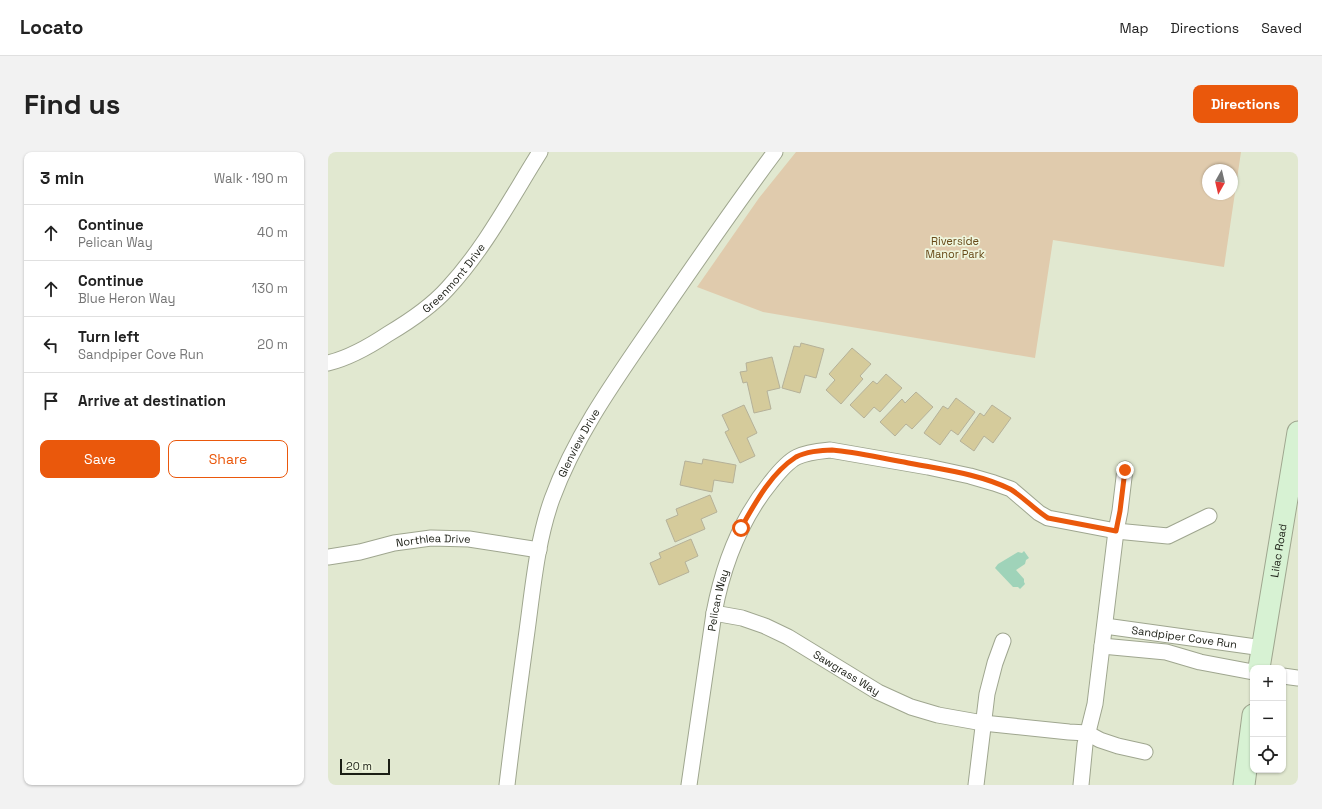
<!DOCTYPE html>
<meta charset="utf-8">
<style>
body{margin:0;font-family:"Space Grotesk",sans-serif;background:#f2f2f2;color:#222}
.controls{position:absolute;right:12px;bottom:12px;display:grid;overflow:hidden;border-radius:8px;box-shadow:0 1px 3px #0004}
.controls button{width:36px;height:36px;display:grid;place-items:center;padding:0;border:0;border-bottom:1px solid #e0e0e0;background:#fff;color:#222;font:20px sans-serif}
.compass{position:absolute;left:874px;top:12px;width:36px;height:36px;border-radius:50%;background:#fff;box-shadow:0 1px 3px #0004;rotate:188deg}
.scale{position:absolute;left:12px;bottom:10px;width:50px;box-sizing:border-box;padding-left:4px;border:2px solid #1b1e15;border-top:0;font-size:11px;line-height:14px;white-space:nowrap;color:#1b1e15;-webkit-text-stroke:3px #eff6dd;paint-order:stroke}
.stop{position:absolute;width:12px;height:12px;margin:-9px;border:3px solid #ea580c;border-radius:50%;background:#fff}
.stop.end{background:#ea580c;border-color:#fff;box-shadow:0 1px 4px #0008}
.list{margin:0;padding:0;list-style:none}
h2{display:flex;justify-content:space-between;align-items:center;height:52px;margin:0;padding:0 16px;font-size:17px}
h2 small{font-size:13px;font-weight:400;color:#767676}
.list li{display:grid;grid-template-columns:26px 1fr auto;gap:12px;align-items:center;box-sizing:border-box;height:56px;padding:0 16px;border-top:1px solid #e0e0e0}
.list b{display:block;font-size:15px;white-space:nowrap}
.list p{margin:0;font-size:13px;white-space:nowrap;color:#767676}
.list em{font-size:13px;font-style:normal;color:#767676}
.actions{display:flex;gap:8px;padding:12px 16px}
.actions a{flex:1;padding:9px 0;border:1px solid #ea580c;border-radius:8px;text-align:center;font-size:14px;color:#ea580c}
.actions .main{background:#ea580c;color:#fff}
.icon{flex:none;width:22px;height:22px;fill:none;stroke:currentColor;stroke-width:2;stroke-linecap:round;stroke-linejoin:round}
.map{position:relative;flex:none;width:970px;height:633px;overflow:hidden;border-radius:8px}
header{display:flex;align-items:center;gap:24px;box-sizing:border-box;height:56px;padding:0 20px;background:#fff;border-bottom:1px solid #e0e0e0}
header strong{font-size:19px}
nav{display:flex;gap:22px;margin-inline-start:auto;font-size:14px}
.intro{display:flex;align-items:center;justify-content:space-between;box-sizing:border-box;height:96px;padding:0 24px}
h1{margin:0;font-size:28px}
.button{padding:10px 18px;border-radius:8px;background:#ea580c;color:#fff;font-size:14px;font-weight:700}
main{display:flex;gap:24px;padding:0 24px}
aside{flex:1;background:#fff;border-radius:8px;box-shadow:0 1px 3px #0004}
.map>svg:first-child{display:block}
.green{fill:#e0cbad;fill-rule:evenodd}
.water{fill:#9fd3b9}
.building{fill:#d5cb9b;stroke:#b5b199}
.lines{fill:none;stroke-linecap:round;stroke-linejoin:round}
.street-casing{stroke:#9fa68f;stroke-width:17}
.secondary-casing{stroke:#9fa68f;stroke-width:23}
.street{stroke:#fff;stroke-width:15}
.secondary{stroke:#d7f2d3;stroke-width:21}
.route{stroke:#ea580c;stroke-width:5}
.labels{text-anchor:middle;stroke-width:3.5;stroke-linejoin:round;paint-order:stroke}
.park-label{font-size:11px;fill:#674918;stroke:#eff6dd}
.street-label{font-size:11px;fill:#1b1e15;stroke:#eff6dd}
</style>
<header>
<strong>Locato</strong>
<nav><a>Map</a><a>Directions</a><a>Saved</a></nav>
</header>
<div class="intro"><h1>Find us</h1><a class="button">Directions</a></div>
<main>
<aside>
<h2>3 min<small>Walk · 190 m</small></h2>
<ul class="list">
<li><svg class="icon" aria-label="ahead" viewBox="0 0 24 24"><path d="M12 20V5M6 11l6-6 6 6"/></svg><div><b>Continue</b><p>Pelican Way</p></div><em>40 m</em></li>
<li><svg class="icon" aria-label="ahead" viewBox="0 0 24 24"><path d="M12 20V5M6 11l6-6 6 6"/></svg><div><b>Continue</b><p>Blue Heron Way</p></div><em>130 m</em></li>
<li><svg class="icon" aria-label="left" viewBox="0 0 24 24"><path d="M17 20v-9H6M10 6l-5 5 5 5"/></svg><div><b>Turn left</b><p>Sandpiper Cove Run</p></div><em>20 m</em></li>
<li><svg class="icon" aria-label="arrive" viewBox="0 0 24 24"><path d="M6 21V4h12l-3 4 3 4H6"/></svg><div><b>Arrive at destination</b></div></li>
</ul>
<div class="actions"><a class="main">Save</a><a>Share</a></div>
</aside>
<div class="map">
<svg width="970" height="633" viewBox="0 0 970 633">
<rect width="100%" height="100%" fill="#e1e8d0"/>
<path class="green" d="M468,0h445l-17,115 -171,-27 -18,118 -272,-46 -66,-25 62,-89zM880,18h24v24h-24z"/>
<path class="water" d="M696,399l5,7 -3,2 -1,4 -9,6 8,9v3l1,2 -5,5 -2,-2h-5l-18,-19 3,-4 20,-12 4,1z"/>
<path class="building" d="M473,191l23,6 -8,29 -11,-3 -5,18 -18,-5 12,-42 6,1z
M524,196l19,16 -11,12 3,3 -22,25 -15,-14 9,-10 -6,-6z
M444,205l8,31 -13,3 4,18 -17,4 -7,-31 -4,1 -3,-11 7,-1 -1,-8z
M558,222l16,14 -22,24 -6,-5 -10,11 -14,-13 23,-24 4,3z
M588,240l17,15 -21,22 -6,-5 -11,12 -15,-14 22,-23 3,4z
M628,246l19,14 -17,23 -7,-5 -11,15 -16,-12 19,-27 5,3z
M416,253l13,28 -10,5 8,18 -15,7 -15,-31 4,-2 -7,-15z
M664,253l19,13 -18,25 -9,-7 -10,15 -14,-10 20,-28 4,3z
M375,307l33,6 -3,18 -19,-3 -2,12 -32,-7 5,-24 17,3z
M382,343l7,17 -16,7 4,10 -30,13 -9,-22 12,-5 -2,-6z
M363,387l7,17 -13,6 4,10 -30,13 -9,-22 11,-5 -2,-5z"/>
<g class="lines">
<defs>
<g id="street">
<path id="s1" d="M0,211c21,-5 42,-17 60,-29 22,-13 43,-27 60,-46 37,-40 63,-90 92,-136"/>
<path id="s2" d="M0,405l32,-5 34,-9 37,-5 38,1 70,11"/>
<path id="s3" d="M386,461l28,5 23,8 23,11 90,55 33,15 27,8 45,8 86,9 18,1 13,7 18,6 27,6"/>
<path id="s4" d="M777,474l158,22"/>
<path d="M774,494l64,6 34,10 53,10"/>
<path d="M955,524l15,2"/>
<path id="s5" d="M179,633c6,-51 13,-103 20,-154 6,-44 10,-90 25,-132 24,-65 64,-120 103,-177 39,-57 78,-114 120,-170"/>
<path id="s6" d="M361,633l25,-172c9,-48 26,-93 57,-131 7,-9 16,-20 26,-25 10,-5 23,-6 33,-7l98,17 42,9 24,7 17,6 28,24 9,5 68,13 52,5 41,-20"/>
<path d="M648,633l11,-91 8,-31 8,-22"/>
<path d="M753,633l4,-41 10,-40 21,-173 4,-20 5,-42"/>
</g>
<g id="secondary">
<path id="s7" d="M931,516l39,-236"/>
<path d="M916,633l9,-70"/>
</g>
</defs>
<use href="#street" class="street-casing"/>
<use href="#secondary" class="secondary-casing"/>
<use href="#street" class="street"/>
<use href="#secondary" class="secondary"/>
</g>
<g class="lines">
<path class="route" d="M413,376c14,-25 30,-55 55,-71 9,-5 25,-7 36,-7 24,2 48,8 72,12 34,7 73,11 106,27 11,6 25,21 38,29l68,13 4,-20 5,-41"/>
</g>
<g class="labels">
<g class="park-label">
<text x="627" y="93">Riverside<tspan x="627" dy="13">Manor Park</tspan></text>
</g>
<g class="street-label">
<text dy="4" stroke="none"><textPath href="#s1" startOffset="154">Greenmont Drive</textPath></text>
<text dy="4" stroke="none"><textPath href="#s5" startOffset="352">Glenview Drive</textPath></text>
<text dy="4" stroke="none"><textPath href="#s2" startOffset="107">Northlea Drive</textPath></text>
<text dy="4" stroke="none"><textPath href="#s7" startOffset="119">Lilac Road</textPath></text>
<text dy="4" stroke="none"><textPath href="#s6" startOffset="187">Pelican Way</textPath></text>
<text dy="4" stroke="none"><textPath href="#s4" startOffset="80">Sandpiper Cove Run</textPath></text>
<text dy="4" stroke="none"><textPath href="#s3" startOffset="147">Sawgrass Way</textPath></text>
</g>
</g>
</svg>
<div class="controls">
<button>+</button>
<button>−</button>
<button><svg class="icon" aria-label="locate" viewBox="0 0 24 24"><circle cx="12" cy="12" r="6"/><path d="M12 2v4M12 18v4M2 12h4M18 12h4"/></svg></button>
</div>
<svg class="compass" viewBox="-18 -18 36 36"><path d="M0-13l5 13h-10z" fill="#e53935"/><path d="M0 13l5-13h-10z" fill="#767676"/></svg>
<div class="scale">20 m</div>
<div class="stop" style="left:413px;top:376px"></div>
<div class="stop end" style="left:797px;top:318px"></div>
</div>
</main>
